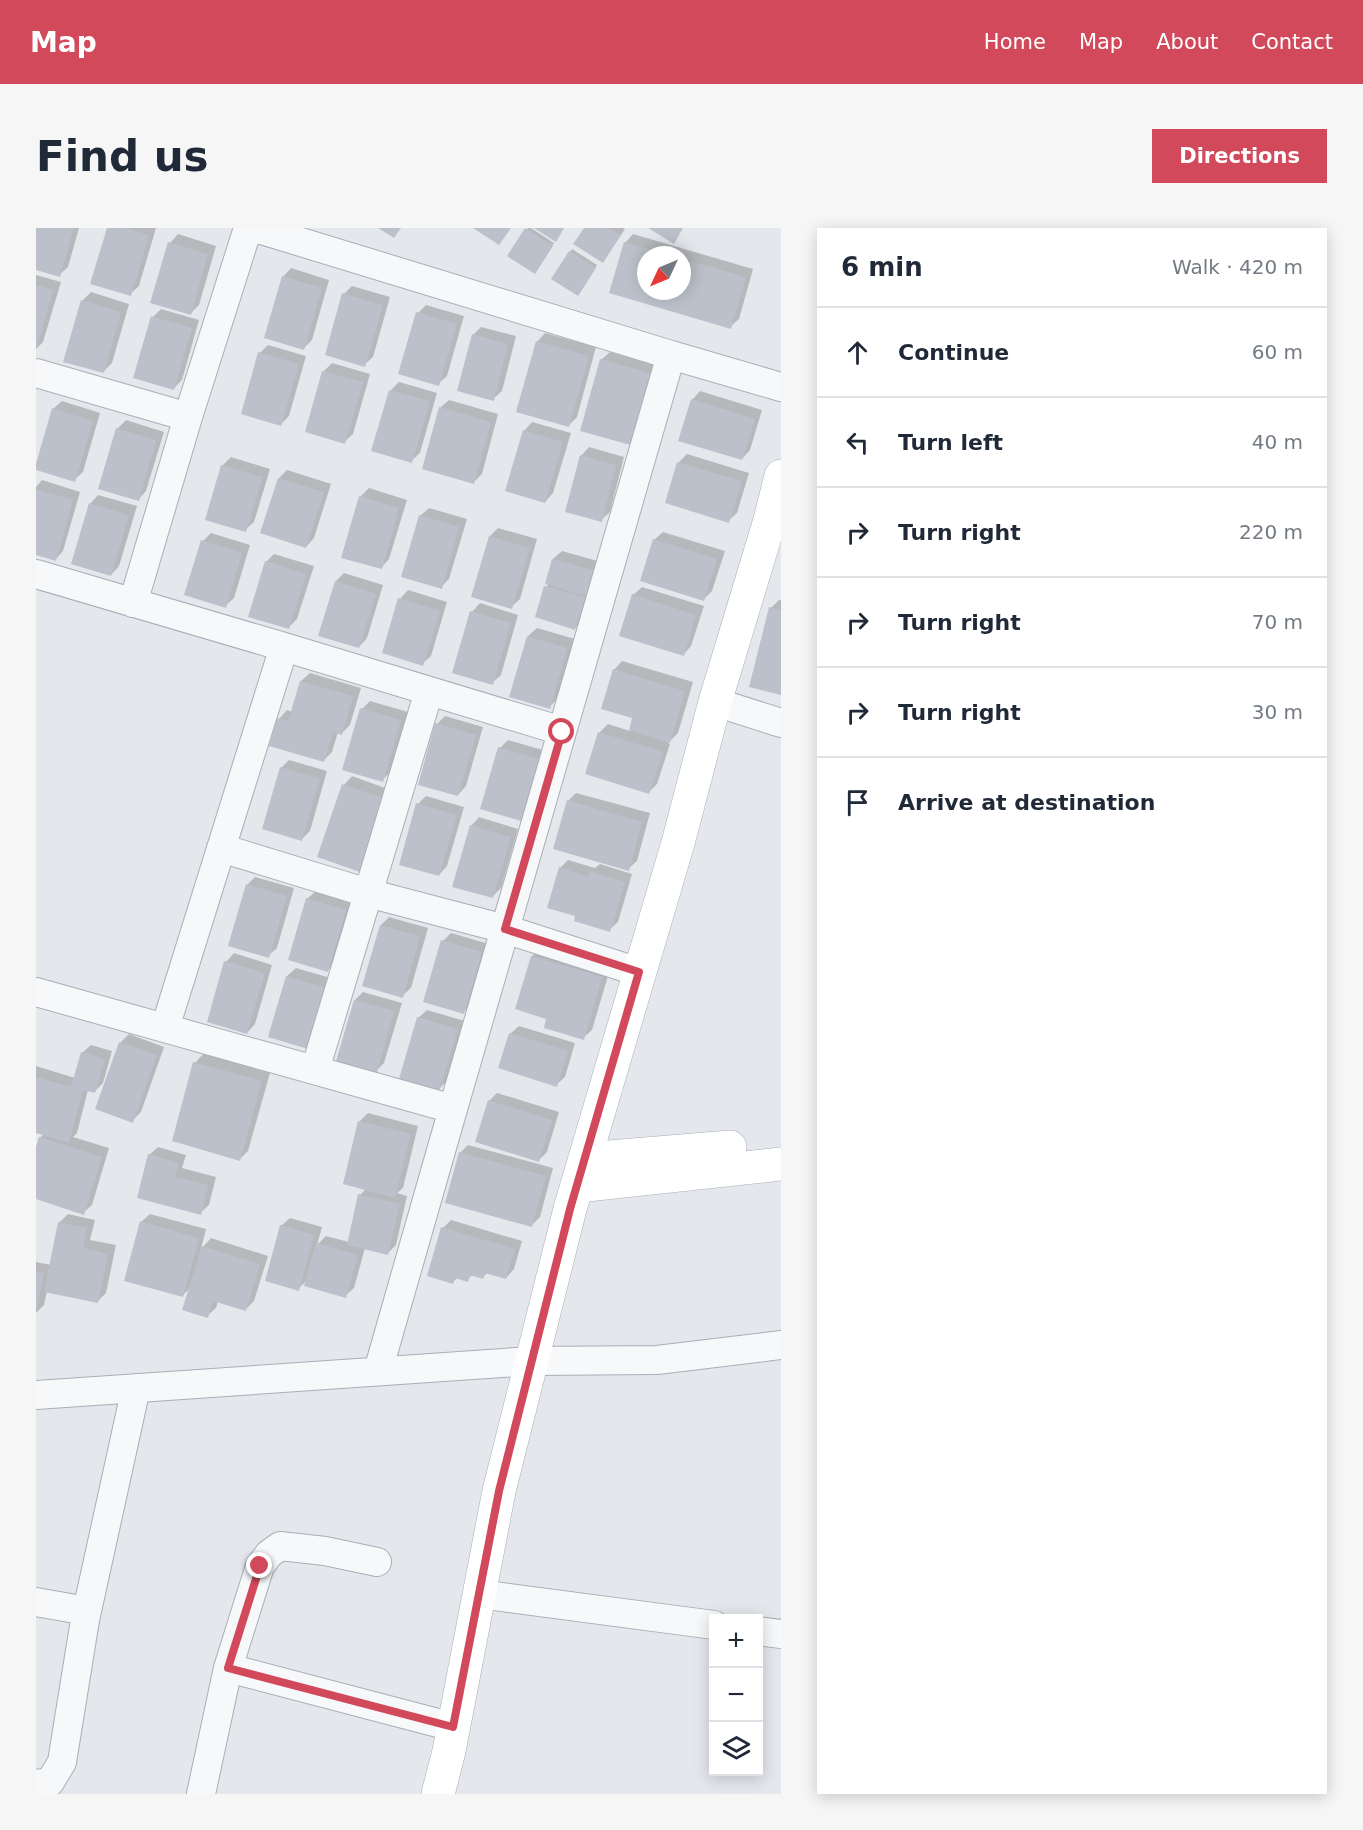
<!DOCTYPE html>
<meta charset="utf-8">
<style>
body{margin:0;font-family:"DejaVu Sans",sans-serif;background:#f6f6f7;color:#1f2937}
.controls{position:absolute;right:18px;bottom:18px;display:grid;overflow:hidden;border-radius:0px;box-shadow:0 3px 15px #0003}
.controls button{width:54px;height:54px;display:grid;place-items:center;padding:0;border:0;border-bottom:2px solid #e0e1e3;background:#fff;color:#1f2937;font:30px sans-serif}
.compass{position:absolute;left:601px;top:18px;width:54px;height:54px;border-radius:50%;background:#fff;box-shadow:0 3px 15px #0003;rotate:226deg}
.stop{position:absolute;width:18px;height:18px;margin:-14px;border:4px solid #d1495b;border-radius:50%;background:#fff}
.stop.end{background:#d1495b;border-color:#fff;box-shadow:0 2px 6px #0008}
.list{margin:0;padding:0;list-style:none}
h2{display:flex;justify-content:space-between;align-items:center;height:78px;margin:0;padding:0 24px;font-size:26px}
h2 small{font-size:20px;font-weight:400;color:#747a83}
.list li{display:grid;grid-template-columns:39px 1fr auto;gap:18px;align-items:center;box-sizing:border-box;height:90px;padding:0 24px;border-top:2px solid #e0e1e3}
.list b{display:block;font-size:22px;white-space:nowrap}
.list em{font-size:20px;font-style:normal;color:#747a83}
.icon{flex:none;width:33px;height:33px;fill:none;stroke:currentColor;stroke-width:2;stroke-linecap:round;stroke-linejoin:round}
.map{position:relative;flex:none;width:745px;height:1566px;overflow:hidden;border-radius:0px}
header{display:flex;align-items:center;gap:36px;box-sizing:border-box;height:84px;padding:0 30px;background:#d1495b;color:#fff}
header strong{font-size:28px}
nav{display:flex;gap:33px;margin-inline-start:auto;font-size:21px}
.intro{display:flex;align-items:center;justify-content:space-between;box-sizing:border-box;height:144px;padding:0 36px}
h1{margin:0;font-size:42px}
.button{padding:15px 27px;border-radius:0px;background:#d1495b;color:#fff;font-size:21px;font-weight:700}
main{display:flex;gap:36px;padding:0 36px}
aside{flex:1;background:#fff;border-radius:0px;box-shadow:0 3px 15px #0003}
.map>svg:first-child{display:block}
.shadow{fill:#0003;fill-rule:evenodd}
.building{fill:#bbc0ca}
.lines{fill:none;stroke-linecap:round;stroke-linejoin:round}
.street-casing{stroke:#a9aeb7;stroke-width:30}
.secondary-casing{stroke:#a9aeb7;stroke-width:34}
.street{stroke:#f7f8fa;stroke-width:28}
.secondary{stroke:#fff;stroke-width:33}
.route{stroke:#d1495b;stroke-width:8}
</style>
<header>
<strong>Map</strong>
<nav><a>Home</a><a>Map</a><a>About</a><a>Contact</a></nav>
</header>
<div class="intro"><h1>Find us</h1><a class="button">Directions</a></div>
<main>
<div class="map">
<svg width="745" height="1566" viewBox="0 0 745 1566">
<rect width="100%" height="100%" fill="#e4e7ec"/>
<path class="shadow" d="M0,0h43l-11,39 -9,8 -23,-7z
M72,0h48l-17,58 -9,8z
M492,0h3l23,15 -17,27 -27,-14z
M549,0h38l2,1 -22,32z
M142,6l38,12 -17,59 -9,9 -20,-71z
M597,6l120,35 -14,50 -9,8 -119,-35 14,-49zM610,27h36v36h-36z
M536,21l25,16 -17,27 -27,-14z
M255,40l38,12 -17,60 -8,8 -21,-71z
M0,47l25,7 -18,60 -7,7z
M316,58l38,11 -17,60 -9,8 -20,-71z
M55,64l38,12 -17,59 -9,9 -21,-71z
M390,77l38,11 -17,60 -9,8 -20,-71z
M125,81l38,11 -17,60 -8,8 -21,-71z
M445,99l35,9 -14,55 -9,8 -20,-64z
M509,105l51,14 -19,70 -8,8 -32,-83z
M232,117l38,11 -17,60 -8,8 -21,-71z
M574,124l50,14 -27,78 -32,-84z
M296,135l38,11 -17,60 -9,8 -38,-11 18,-60z
M363,154l38,11 -17,60 -9,8 -20,-71z
M664,163l62,19 -12,40 -8,9 -50,-59z
M413,172l49,14 -16,60 -8,8 -34,-74z
M26,173l38,12 -17,59 -9,8 -21,-71z
M90,192l38,12 -18,59 -8,9 -21,-71z
M496,194l39,11 -18,60 -8,9 -21,-71z
M553,219l35,10 -14,55 -9,8 -20,-64z
M651,226l62,19 -12,40 -9,8 -61,-19 12,-40z
M195,229l39,12 -16,53 -9,8 -39,-11 17,-54z
M251,242l44,14 -17,54 -8,9 -27,-69z
M6,252l38,12 -17,59 -8,9 -19,-6v-67z
M333,260l38,12 -18,59 -8,9 -21,-71z
M62,267l39,11 -18,60 -8,9 -21,-71z
M393,280l38,11 -18,60 -8,8 -21,-71z
M462,300l39,11 -17,60 -9,8 -38,-11 17,-60z
M627,304l62,19 -13,40 -8,8 -50,-59z
M175,305l39,12 -16,53 -9,8 -22,-65z
M526,323l46,13 -25,56 -8,8 -29,-41 3,-3 4,-25z
M238,326l40,12 -17,53 -8,8 -23,-65z
M308,345l39,12 -16,53 -8,9 -23,-66z
M606,359l62,19 -13,40 -8,9 -50,-60z
M372,362l39,12 -16,54 -9,8 -22,-65z
M743,372h2v94l-10,-86z
M444,375l38,12 -17,60 -9,8 -20,-71z
M501,400l38,11 -17,60 -9,8 -38,-11 17,-60z
M586,433l71,21 -15,51 -10,10 2,1 -13,40 -8,8 -50,-59 9,-9 22,7 4,-14 -20,-47z
M274,445l51,15 -11,37 -8,8 -4,-1 -6,20 -8,8 -45,-41 8,-9 5,2 9,-31z
M334,473l38,11 -17,60 -9,8 -20,-71z
M409,488l38,11 -17,59 -8,9 -21,-71z
M472,512l38,11 -17,60 -9,8 -20,-71z
M253,532l38,11 -17,60 -8,8 -21,-71z
M316,548l44,16 -25,71 -27,-78z
M540,565l74,20 -13,48 -9,8 -60,-68z
M390,568l38,11 -17,59 -8,9 -21,-71z
M443,589l39,12 -17,59 -9,9 -21,-71z
M532,632l27,8 5,-4 32,10 -14,48 -9,8 -32,-15 -17,-47z
M219,649l39,11 -17,60 -9,8 -21,-71z
M280,663l38,11 -18,60 -8,8 -21,-71z
M353,689l39,11 -17,60 -9,8 -21,-71z
M415,705l38,11 -17,60 -9,8 -20,-71z
M505,720l69,21 -18,61 -9,8 -35,-20 -31,-10 15,-52z
M198,725l38,12 -17,59 -8,9 -21,-71z
M260,740l38,11 -26,68 -38,-11 17,-60z
M327,764l39,11 -18,60 -8,8 -21,-71z
M391,782l38,11 -18,60 -8,8 -21,-71z
M483,798l56,17 -10,34 -9,8 -46,-51z
M93,806l35,13 -23,65 -9,9 -35,-13 24,-66z
M55,817l21,6 -9,32 -9,9 -6,-2 -11,43 -4,4 36,11 -17,57 -9,8 -47,-15v-46l4,-14 4,-4 -8,-3v-65l39,12 7,-25z
M167,826l67,19 -22,78 -8,8 -45,-96z
M461,865l62,19 -12,40 -8,8 -50,-59z
M332,885l50,13 -15,62 -6,5 10,3 -11,49 -8,8 -23,-5 -11,40 -9,8 -38,-16 -9,9 -17,-63 9,-8 32,9 -5,18 9,-9 23,6 11,-47 6,-6 -6,-68z
M432,917l85,23 -13,49 -8,8 -72,-72z
M122,919l28,8 -4,13 34,9 -7,28 -9,8 -51,-58z
M32,986l27,6 -5,20 26,5 -10,48 -9,9 -50,-11 -3,14 -8,8v-51l15,3 8,-42z
M114,986l56,15 -5,20 10,-11 57,18 -14,45 -8,8 -28,-8 -2,7 -9,8 -16,-29 -9,9 -41,-74z
M415,992l71,21 -8,28 -8,9 -18,-6 -5,5 -10,-3 -6,6 -9,-3 -5,5 -10,-54z"/>
<path class="building" d="M0,0h38l-14,49 -24,-7z
M71,0h19l23,7 -18,61 -41,-12z
M342,0h23l-7,10z
M437,0h38l-12,17z
M489,0l28,18 -18,28 -28,-18z
M498,0h30l-8,14z
M548,0h25l12,7 -18,28 -30,-19z
M612,0h35l-9,16z
M132,14l40,12 -17,61 -41,-12z
M588,14l43,12 -21,1v36h36v-32l64,18 -15,52 -122,-36z
M533,23l27,17 -18,28 -27,-17z
M246,48l40,12 -18,62 -40,-12z
M0,57l17,5 -16,58h-1z
M306,65l41,12 -18,62 -40,-12z
M45,72l40,12 -17,61 -41,-11z
M380,84l41,12 -18,62 -41,-12z
M115,88l41,12 -18,62 -41,-12z
M436,106l36,10 -14,57 -37,-10z
M500,113l53,15 -20,71 -53,-15z
M222,124l41,12 -18,62 -40,-12z
M564,131l53,15 -19,72 -54,-15z
M286,143l41,11 -18,62 -40,-12z
M353,162l41,11 -18,62 -41,-12z
M655,171l64,20 -13,41 -64,-19z
M403,179l52,15 -17,62 -52,-15z
M16,180l41,13 -18,61 -39,-12v-6z
M80,200l40,12 -17,61 -41,-12z
M487,202l40,12 -18,61 -40,-12z
M544,227l36,10 -14,57 -37,-10z
M641,234l65,19 -13,42 -64,-20z
M185,237l42,12 -17,55 -41,-12z
M242,250l46,14 -18,56 -46,-15z
M0,261l37,11 -17,61 -20,-6z
M323,268l40,12 -17,61 -41,-11z
M53,275l40,12 -18,61 -40,-12z
M383,287l40,12 -17,62 -41,-12z
M453,308l41,12 -18,61 -41,-12z
M617,311l64,20 -13,42 -64,-20z
M165,312l41,13 -16,55 -42,-13z
M516,331l48,13 -7,26 -48,-14z
M229,333l41,13 -17,55 -41,-12z
M299,353l41,13 -17,54 -41,-12z
M508,358l41,11 -10,33 -40,-13z
M596,366l64,21 -12,41 -65,-20z
M362,370l42,13 -17,55 -41,-13z
M733,379l12,3v85l-32,-8z
M434,383l41,12 -18,62 -41,-12z
M491,408l40,12 -17,61 -41,-12z
M577,441l72,22 -15,52 -41,-13 3,-12 -31,-9z
M264,453l53,15 -11,39 -9,-3 -9,30 -55,-16 8,-28 11,3z
M324,480l41,12 -18,62 -41,-12z
M399,495l41,12 -18,61 -40,-11z
M562,504l65,20 -14,42 -64,-20z
M462,519l41,12 -18,62 -41,-12z
M244,539l40,12 -18,62 -40,-12z
M306,556l46,16 -25,73 -46,-16z
M531,572l75,22 -13,49 -76,-22z
M380,575l41,12 -18,61 -40,-11z
M434,597l41,12 -18,61 -41,-11z
M523,639l29,10 2,-6 35,11 -15,50 -36,-11 1,-5 -28,-8z
M210,656l41,12 -18,62 -41,-12z
M270,670l40,12 -18,62 -40,-12z
M344,697l40,11 -17,62 -41,-12z
M405,712l41,12 -18,62 -41,-12z
M495,728l71,21 -18,63 -40,-12 2,-9 -31,-10z
M188,733l41,12 -18,61 -40,-12z
M250,748l40,12 -18,61 -40,-12z
M318,772l40,11 -17,62 -41,-12z
M381,789l41,12 -19,62 -40,-12z
M473,805l59,18 -11,36 -59,-19z
M83,814l38,13 -24,68 -38,-14z
M45,824l24,7 -10,34 -12,-3 -14,53 -33,-10v-56l35,10z
M157,834l69,19 -22,80 -68,-20z
M452,872l64,20 -13,42 -64,-20z
M322,893l53,13 -16,64 -52,-14z
M3,909l63,20 -18,58 -48,-16v-52z
M423,924l87,24 -14,51 -87,-24z
M112,926l31,9 -4,14 33,8 -7,30 -64,-17z
M322,966l42,10 -12,51 -41,-10z
M104,993l59,17 -16,59 -59,-16z
M22,994l29,6 -4,20 25,6 -10,49 -54,-11z
M244,997l34,10 -15,56 -34,-10z
M405,999l74,22 -9,30 -21,-6 -2,6 -13,-4 -2,7 -13,-4 -2,6 -26,-8z
M280,1015l42,12 -12,43 -42,-12z
M166,1018l58,18 -14,47 -33,-10 -5,17 -26,-8z
M0,1043l8,2 -7,36h-1z"/>
<g class="lines">
<defs>
<path id="street" d="M219,0l416,127
M0,145l152,44 60,-189
M0,346l248,73 278,84
M97,375l55,-186
M679,474l66,21
M185,620l147,45 137,36 134,43
M0,764l417,117 -75,262
M129,800l119,-381
M279,842l114,-379
M417,881l218,-754 110,32
M0,1167l496,-34 125,-1 124,-15
M443,1366l235,31
M0,1374l51,9
M722,1403l23,3
M192,1440l225,59
M0,1556l14,-2 12,-20 23,-142 51,-232
M165,1566l27,-126 32,-102 9,-12 11,-8 45,5 52,11"/>
<path id="secondary" d="M549,931l145,-12
M541,958l204,-22
M402,1566l11,-43 50,-260 71,-282 108,-366 37,-141 55,-182 11,-44"/>
</defs>
<use href="#street" class="street-casing"/>
<use href="#secondary" class="secondary-casing"/>
<use href="#street" class="street"/>
<use href="#secondary" class="secondary"/>
</g>
<g class="lines">
<path class="route" d="M224,1338l-32,102 225,59 46,-236 71,-282 69,-237 -134,-43 57,-197"/>
</g>
</svg>
<div class="controls">
<button>+</button>
<button>−</button>
<button><svg class="icon" aria-label="layers" viewBox="0 0 24 24"><path d="M12 4l9 5-9 5-9-5zM3 14l9 5 9-5"/></svg></button>
</div>
<svg class="compass" viewBox="-18 -18 36 36"><path d="M0-13l5 13h-10z" fill="#e53935"/><path d="M0 13l5-13h-10z" fill="#747a83"/></svg>
<div class="stop" style="left:526px;top:504px"></div>
<div class="stop end" style="left:224px;top:1338px"></div>
</div>
<aside>
<h2>6 min<small>Walk · 420 m</small></h2>
<ul class="list">
<li><svg class="icon" aria-label="ahead" viewBox="0 0 24 24"><path d="M12 20V5M6 11l6-6 6 6"/></svg><div><b>Continue</b></div><em>60 m</em></li>
<li><svg class="icon" aria-label="left" viewBox="0 0 24 24"><path d="M17 20v-9H6M10 6l-5 5 5 5"/></svg><div><b>Turn left</b></div><em>40 m</em></li>
<li><svg class="icon" aria-label="right" viewBox="0 0 24 24"><path d="M7 20v-9h11M14 6l5 5-5 5"/></svg><div><b>Turn right</b></div><em>220 m</em></li>
<li><svg class="icon" aria-label="right" viewBox="0 0 24 24"><path d="M7 20v-9h11M14 6l5 5-5 5"/></svg><div><b>Turn right</b></div><em>70 m</em></li>
<li><svg class="icon" aria-label="right" viewBox="0 0 24 24"><path d="M7 20v-9h11M14 6l5 5-5 5"/></svg><div><b>Turn right</b></div><em>30 m</em></li>
<li><svg class="icon" aria-label="arrive" viewBox="0 0 24 24"><path d="M6 21V4h12l-3 4 3 4H6"/></svg><div><b>Arrive at destination</b></div></li>
</ul>
</aside>
</main>
